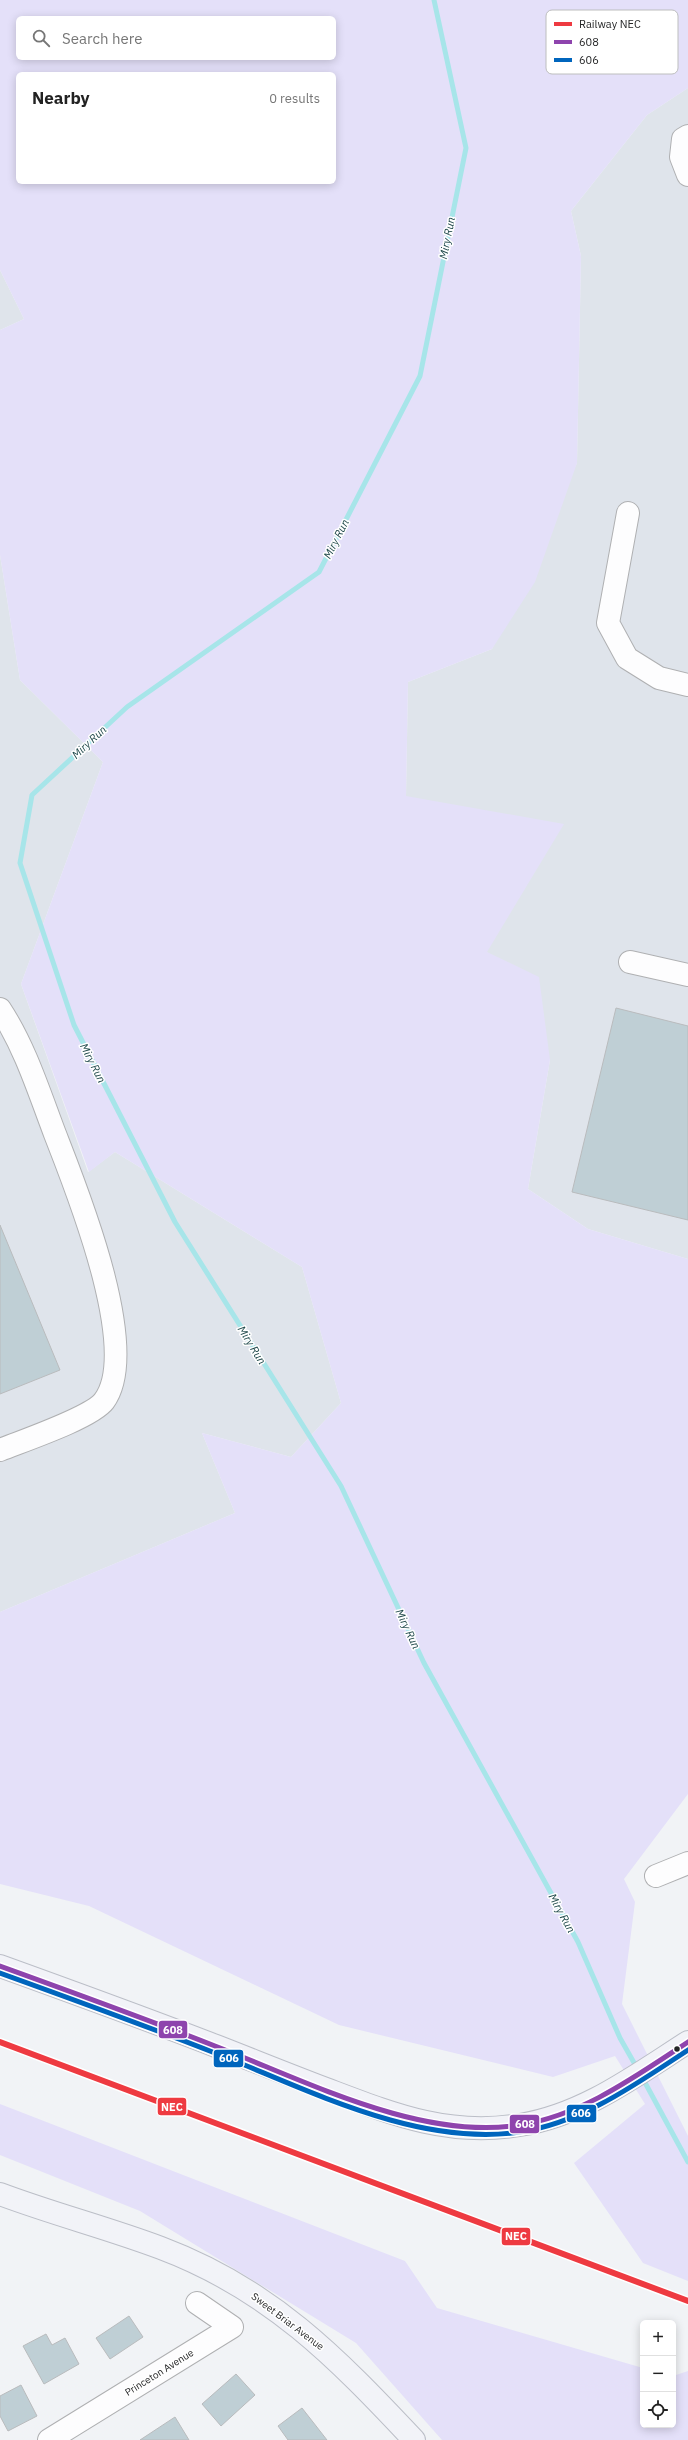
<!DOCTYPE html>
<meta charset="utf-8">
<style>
body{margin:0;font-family:"IBM Plex Sans",sans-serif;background:#f2f2f2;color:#222}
.controls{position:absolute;right:12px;bottom:12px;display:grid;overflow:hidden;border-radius:6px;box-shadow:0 2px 10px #0003}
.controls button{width:36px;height:36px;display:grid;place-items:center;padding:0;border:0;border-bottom:1px solid #e0e0e0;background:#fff;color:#222;font:20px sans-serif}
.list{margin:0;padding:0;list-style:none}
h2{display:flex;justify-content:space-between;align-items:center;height:52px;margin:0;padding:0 16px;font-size:17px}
h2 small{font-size:13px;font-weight:400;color:#767676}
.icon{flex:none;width:22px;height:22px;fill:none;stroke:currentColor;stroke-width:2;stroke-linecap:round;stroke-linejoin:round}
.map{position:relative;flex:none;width:688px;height:2440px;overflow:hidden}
.search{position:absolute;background:#fff;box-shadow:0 2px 10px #0003;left:16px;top:16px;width:320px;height:44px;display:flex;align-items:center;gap:10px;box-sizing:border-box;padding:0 14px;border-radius:6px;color:#767676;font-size:15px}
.panel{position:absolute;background:#fff;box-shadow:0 2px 10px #0003;left:16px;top:72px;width:320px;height:112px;border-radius:6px}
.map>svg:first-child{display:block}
.built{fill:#dfe4eb}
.green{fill:#e4e0f9;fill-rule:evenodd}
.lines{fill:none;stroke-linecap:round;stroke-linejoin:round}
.stream{stroke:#a7e5e9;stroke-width:5}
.building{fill:#bfcfd5;stroke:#b9bbbd}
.minor-casing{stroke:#afb0b2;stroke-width:24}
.major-casing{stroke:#bbbec7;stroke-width:24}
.minor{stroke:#fdfdfe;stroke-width:22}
.major{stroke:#f2f3f8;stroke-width:22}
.bus-1-casing{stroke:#fff;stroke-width:8}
.bus-2-casing{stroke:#fff;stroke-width:8}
.bus-1{stroke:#8e44ad;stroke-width:5}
.bus-2{stroke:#0065bd;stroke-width:5}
.rail-1-casing{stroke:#fff;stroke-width:9}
.rail-1{stroke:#ee3a41;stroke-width:6}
.bus-dot{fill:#242526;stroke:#fff;stroke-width:1.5}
.labels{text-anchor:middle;stroke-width:3;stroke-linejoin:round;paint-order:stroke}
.street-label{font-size:10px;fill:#242526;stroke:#fff}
.water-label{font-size:11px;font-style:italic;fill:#20494b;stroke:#fff}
.key{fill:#fff;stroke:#bdbebe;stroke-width:1}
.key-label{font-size:11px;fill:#242526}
.line-badge{stroke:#fff;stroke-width:1.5}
.badge-label{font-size:11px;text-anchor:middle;font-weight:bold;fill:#fff}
</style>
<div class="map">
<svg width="688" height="2440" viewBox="0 0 688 2440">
<rect width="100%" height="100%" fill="#f1f3f6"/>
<path class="built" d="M688,88v1171l-100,-30 -60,-40 22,-129 -63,-108 -81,-156 2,-114 84,-33 85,-186 4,-207 -10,-45 76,-96z
M0,270l24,49 -24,11z
M0,555l20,125 83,82 -82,222 67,188 27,-20 187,115 39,136 -50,54 -89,-24 33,80 -235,99z"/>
<path class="green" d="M0,0h688v88l-41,27 -76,96 10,45 -4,207 -42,119 -43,67 -84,33 -2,114 158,28 -77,128 52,25 11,83 -22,129 60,40 100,30v535l-64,85 11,23 -13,102 66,132v145l-45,-18 -69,-100 71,-59 -30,-48 -62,21 -214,-52 -250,-119 -89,-22v-272l235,-99 -33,-80 89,24 50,-54 -39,-136 -187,-115 -26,20 -68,-188 82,-222 -83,-82 -20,-125v-225l24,-11 -24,-49zM18,18h316v40h-316zM18,74h316v108h-316z
M0,2104l405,157 32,47 206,60v57h30v-49l15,-5v69h-246l-86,-97 -216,-132 -140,-56z"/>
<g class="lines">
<path class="stream" d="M434,0l32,148 -46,228 -101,196 -192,135 -95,88 -12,68 54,162 101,197 166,264 83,177 154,279 42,96 17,30
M642,2077l46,85"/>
</g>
<path class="building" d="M616,1008l72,18v194l-116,-28z
M0,1225l60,145 -60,24z
M129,2316l14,21 -33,22 -14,-21z
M46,2334l6,11 13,-7 14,26 -35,20 -21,-38z
M236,2374l19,21 -34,31 -19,-22z
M21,2385l16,31 -29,15 -8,-15v-20z
M302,2408l25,32h-39l-10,-14z
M175,2417l14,23h-49z"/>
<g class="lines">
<defs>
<path id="minor" d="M688,136l-5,3 -2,18 7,18
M628,513l-20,110 19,35 32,20 29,7
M630,962l58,13
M0,1009c25,38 39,83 55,125 21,54 87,216 49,267 -13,17 -82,40 -104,49
M656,1876l32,-13
M49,2440l183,-113 -35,-24"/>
<path id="major" d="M0,1966c72,26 144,52 216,80 36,14 73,29 110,43 66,25 122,48 194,36 63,-10 115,-49 168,-83
M0,2194c53,20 108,34 161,54 109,41 175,109 253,192"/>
</defs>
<use href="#minor" class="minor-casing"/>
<use href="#major" class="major-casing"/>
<use href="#minor" class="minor"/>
<use href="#major" class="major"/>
<defs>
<path id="bus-1" d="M0,1966c72,26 144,52 215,80 91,35 206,95 305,79 63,-10 116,-49 168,-83"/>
<path id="bus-2" d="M0,1973c72,26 144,52 215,80 94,37 202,94 305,79 62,-9 116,-48 168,-82"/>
</defs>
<use href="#bus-1" class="bus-1-casing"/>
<use href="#bus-2" class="bus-2-casing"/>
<use href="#bus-1" class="bus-1"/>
<use href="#bus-2" class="bus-2"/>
<defs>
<path id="rail-1" d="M0,2042l688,259"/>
</defs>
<use href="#rail-1" class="rail-1-casing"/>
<use href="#rail-1" class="rail-1"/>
</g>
<circle class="bus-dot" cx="677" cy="2049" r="3.5"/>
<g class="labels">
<g class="street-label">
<text transform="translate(288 2321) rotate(37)" y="4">Sweet Briar Avenue</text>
<text transform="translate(159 2372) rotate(-32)" y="4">Princeton Avenue</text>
</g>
<g class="water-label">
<text transform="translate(447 238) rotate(-79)" y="4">Miry Run</text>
<text transform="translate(336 539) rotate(-63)" y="4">Miry Run</text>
<text transform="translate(89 742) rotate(-43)" y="4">Miry Run</text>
<text transform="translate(93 1063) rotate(63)" y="4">Miry Run</text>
<text transform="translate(252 1345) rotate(58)" y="4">Miry Run</text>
<text transform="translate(408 1629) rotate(65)" y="4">Miry Run</text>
<text transform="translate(562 1913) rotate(61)" y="4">Miry Run</text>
</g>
</g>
<rect x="546" y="10" width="132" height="64" rx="6" class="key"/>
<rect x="554" y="22" width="18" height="4" fill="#ee3a41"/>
<rect x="554" y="40" width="18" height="4" fill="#8e44ad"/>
<rect x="554" y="58" width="18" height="4" fill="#0065bd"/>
<g class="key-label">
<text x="579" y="28">Railway NEC</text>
<text x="579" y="46">608</text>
<text x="579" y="64">606</text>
</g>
<g class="line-badge">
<rect x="158" y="2020" width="30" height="19" rx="4" fill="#8e44ad"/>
<rect x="213" y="2049" width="31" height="19" rx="4" fill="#0065bd"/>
<rect x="157" y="2097" width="30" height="19" rx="4" fill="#ee3a41"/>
<rect x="566" y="2104" width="31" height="19" rx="4" fill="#0065bd"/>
<rect x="509" y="2114" width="31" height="20" rx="4" fill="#8e44ad"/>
<rect x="501" y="2227" width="30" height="19" rx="4" fill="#ee3a41"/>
</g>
<g class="badge-label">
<text x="173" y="2034">608</text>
<text x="229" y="2062">606</text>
<text x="172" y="2111">NEC</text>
<text x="581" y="2117">606</text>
<text x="525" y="2128">608</text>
<text x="516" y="2240">NEC</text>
</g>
</svg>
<div class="controls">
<button>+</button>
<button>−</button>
<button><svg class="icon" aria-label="locate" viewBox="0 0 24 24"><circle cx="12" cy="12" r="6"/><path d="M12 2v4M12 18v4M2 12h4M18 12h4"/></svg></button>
</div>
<div class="search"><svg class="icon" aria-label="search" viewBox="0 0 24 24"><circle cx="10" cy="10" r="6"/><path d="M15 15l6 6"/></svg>Search here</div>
<section class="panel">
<h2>Nearby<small>0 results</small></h2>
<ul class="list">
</ul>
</section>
</div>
